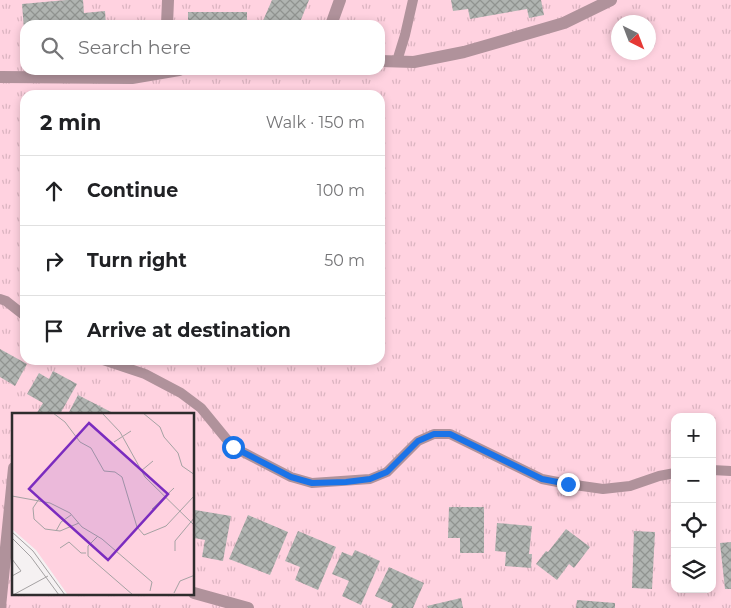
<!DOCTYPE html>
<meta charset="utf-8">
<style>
body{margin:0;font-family:Montserrat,sans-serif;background:#f6f6f6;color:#202124}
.controls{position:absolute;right:15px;bottom:15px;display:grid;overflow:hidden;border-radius:10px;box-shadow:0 2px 8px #0003}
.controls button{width:45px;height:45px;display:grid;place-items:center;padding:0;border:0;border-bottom:1px solid #e0e0e0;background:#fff;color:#202124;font:25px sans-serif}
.compass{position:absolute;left:611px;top:15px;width:45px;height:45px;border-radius:50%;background:#fff;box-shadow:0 2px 8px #0003;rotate:138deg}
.stop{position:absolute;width:15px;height:15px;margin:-11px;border:4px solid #1a73e8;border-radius:50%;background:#fff}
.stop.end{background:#1a73e8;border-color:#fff;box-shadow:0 1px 5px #0008}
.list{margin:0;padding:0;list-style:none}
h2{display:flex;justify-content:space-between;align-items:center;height:65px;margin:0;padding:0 20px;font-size:21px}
h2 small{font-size:16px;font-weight:400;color:#757577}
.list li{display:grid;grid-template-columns:32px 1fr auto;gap:15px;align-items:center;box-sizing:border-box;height:70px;padding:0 20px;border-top:1px solid #e0e0e0}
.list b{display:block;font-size:19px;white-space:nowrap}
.list em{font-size:16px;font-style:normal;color:#757577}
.icon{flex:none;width:28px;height:28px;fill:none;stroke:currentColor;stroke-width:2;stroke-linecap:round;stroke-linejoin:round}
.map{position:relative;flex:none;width:731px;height:608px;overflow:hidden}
.search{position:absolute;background:#fff;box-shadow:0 2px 8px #0003;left:20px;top:20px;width:365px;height:55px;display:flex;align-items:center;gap:12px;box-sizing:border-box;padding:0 18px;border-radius:15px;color:#757577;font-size:19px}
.panel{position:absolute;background:#fff;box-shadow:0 2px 8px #0003;left:20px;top:90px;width:365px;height:275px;border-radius:15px}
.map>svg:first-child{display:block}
.grass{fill:url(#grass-tufts);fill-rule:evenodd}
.building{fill:url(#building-cross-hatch)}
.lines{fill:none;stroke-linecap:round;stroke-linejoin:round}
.service{stroke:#b0929b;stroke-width:10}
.minor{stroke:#b0929b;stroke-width:12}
.route{stroke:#1a73e8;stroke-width:6}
.inset-road{fill:none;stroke:#a5a2a3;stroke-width:1}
.view{fill:#7b2cbf;fill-opacity:0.15;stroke:#7b2cbf;stroke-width:2.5}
.inset-edge{fill:none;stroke:#2e2c2d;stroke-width:2.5}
</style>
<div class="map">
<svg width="731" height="608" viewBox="0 0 731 608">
<defs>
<pattern id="grass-tufts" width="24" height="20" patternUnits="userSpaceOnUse" patternTransform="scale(1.25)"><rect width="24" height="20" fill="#ffd2e0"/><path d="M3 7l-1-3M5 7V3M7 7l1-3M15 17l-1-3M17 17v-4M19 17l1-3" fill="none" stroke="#dbb4c0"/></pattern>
<pattern id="building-cross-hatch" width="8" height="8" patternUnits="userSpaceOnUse" patternTransform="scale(1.25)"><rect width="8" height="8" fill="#b0b4b1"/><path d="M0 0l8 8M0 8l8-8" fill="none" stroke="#909390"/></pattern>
</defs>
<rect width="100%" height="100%" fill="#f5f1f2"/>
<path class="grass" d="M0,0h731v608h-731zM618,22h30v30h-30zM25,25h355v45h-355zM25,95h355v265h-355zM14,414h180v180h-180zM675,417h37v172h-37z"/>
<path class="building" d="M66,0h17l1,13 21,-2 1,14h-81v4h-1l-2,-25z
M272,0h37l-9,22 -3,-2 -2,5h-27l-6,-2z
M451,0h90l3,15 -15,3 -2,-9 -57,10 -2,-10 -15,2z
M188,12h59v13h-59z
M0,349l27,15 -12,22 -15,-9z
M53,371l24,13 -17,30h-24l7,-11 -16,-9 12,-21 10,6z
M78,395l35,18 -1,1h-44z
M449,507h35v46h-24v-15h-12z
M195,510l36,6 -8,45 -21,-4 3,-17 -11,-2z
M248,515l40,17 -18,43 -41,-16z
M497,523l35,3 -3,28h3l-1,14 -26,-2 1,-14 -11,-1z
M566,529l24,18 -16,21 -5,-4 -12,16 -21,-16 10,-13 2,1z
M298,531l38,16 -18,43 -23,-10 5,-13 -15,-6z
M634,531l21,1 -3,57 -20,-1z
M731,542v47h-6l-5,-46z
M355,550l25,11 -19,44 -19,-9 7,-15 -17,-7 10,-22 10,4z
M389,567l35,16 -11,25h-22l2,-4 -18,-8z
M461,598l2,10h-35l-1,-2z
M577,600l38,3v5h-39z"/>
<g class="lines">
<path class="service" d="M397,61l8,-26 8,-35
M0,299l6,2 19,15
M103,360l42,14 36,19 20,15 32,39 58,30 21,6 58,-4 17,-7 31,-31 16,-7h16l92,45 26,5 35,5 27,-3 29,-10 16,-3
M712,470l19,1"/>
<path class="minor" d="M167,25l1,-25
M331,25l9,-25
M380,61l34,1 50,-10 100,-29 47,-23
M0,77l132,1 47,-8
M194,593l54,15
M0,607l14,-139"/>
</g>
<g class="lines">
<path class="route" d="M233,447l58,30 21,6 34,-1 24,-3 17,-7 31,-31 16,-7h16l92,45 26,5"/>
</g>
<g transform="translate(12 413)">
<rect width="182" height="182" fill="#f5f1f2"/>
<path d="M0,0h182v182h-126l-32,-45 -24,-21z" fill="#ffd2e0"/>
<path class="inset-road" d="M41,0l12,9 15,20 11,6 13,23 11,1 7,5 15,50 7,8 22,-9 29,-31M90,0l18,19 25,45 50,49M131,0l17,14 4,10 14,16 4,13 13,9M102,29l17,-11M129,58l12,-10M0,83l38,7 20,10 12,14 20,12 50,43 -2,9M27,86l-6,9 1,11 11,10 15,2 19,-8M140,96l22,-21M44,118l5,-9 10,-7M0,119l21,19 32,44M86,123l-10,10v10l45,39M0,125l19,19 28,38M48,135l9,-6 12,11h5M163,138v-10l20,-24M0,146l9,12 -9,5M162,180l6,-12 15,-6M1,182l35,-19"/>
<path class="view" d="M77,10l79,71 -60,66 -79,-71z"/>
<rect width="182" height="182" class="inset-edge"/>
</g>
</svg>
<div class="controls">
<button>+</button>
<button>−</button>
<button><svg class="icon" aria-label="locate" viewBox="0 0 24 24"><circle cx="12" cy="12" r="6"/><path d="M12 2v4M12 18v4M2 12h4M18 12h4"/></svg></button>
<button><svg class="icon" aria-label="layers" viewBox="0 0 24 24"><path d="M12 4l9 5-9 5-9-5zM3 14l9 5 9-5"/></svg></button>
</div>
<svg class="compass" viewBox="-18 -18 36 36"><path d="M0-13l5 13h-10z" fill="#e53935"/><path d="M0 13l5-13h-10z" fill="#757577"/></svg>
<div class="stop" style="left:233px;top:447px"></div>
<div class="stop end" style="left:568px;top:484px"></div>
<div class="search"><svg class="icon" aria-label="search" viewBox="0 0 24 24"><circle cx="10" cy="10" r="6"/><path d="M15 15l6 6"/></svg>Search here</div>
<section class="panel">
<h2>2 min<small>Walk · 150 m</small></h2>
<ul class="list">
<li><svg class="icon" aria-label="ahead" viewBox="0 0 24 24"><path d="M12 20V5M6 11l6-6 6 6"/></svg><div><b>Continue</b></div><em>100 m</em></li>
<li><svg class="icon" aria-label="right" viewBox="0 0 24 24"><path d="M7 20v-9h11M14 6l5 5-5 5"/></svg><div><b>Turn right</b></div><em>50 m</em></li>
<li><svg class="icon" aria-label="arrive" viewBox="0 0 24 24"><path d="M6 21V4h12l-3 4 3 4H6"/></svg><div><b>Arrive at destination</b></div></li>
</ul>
</section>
</div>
